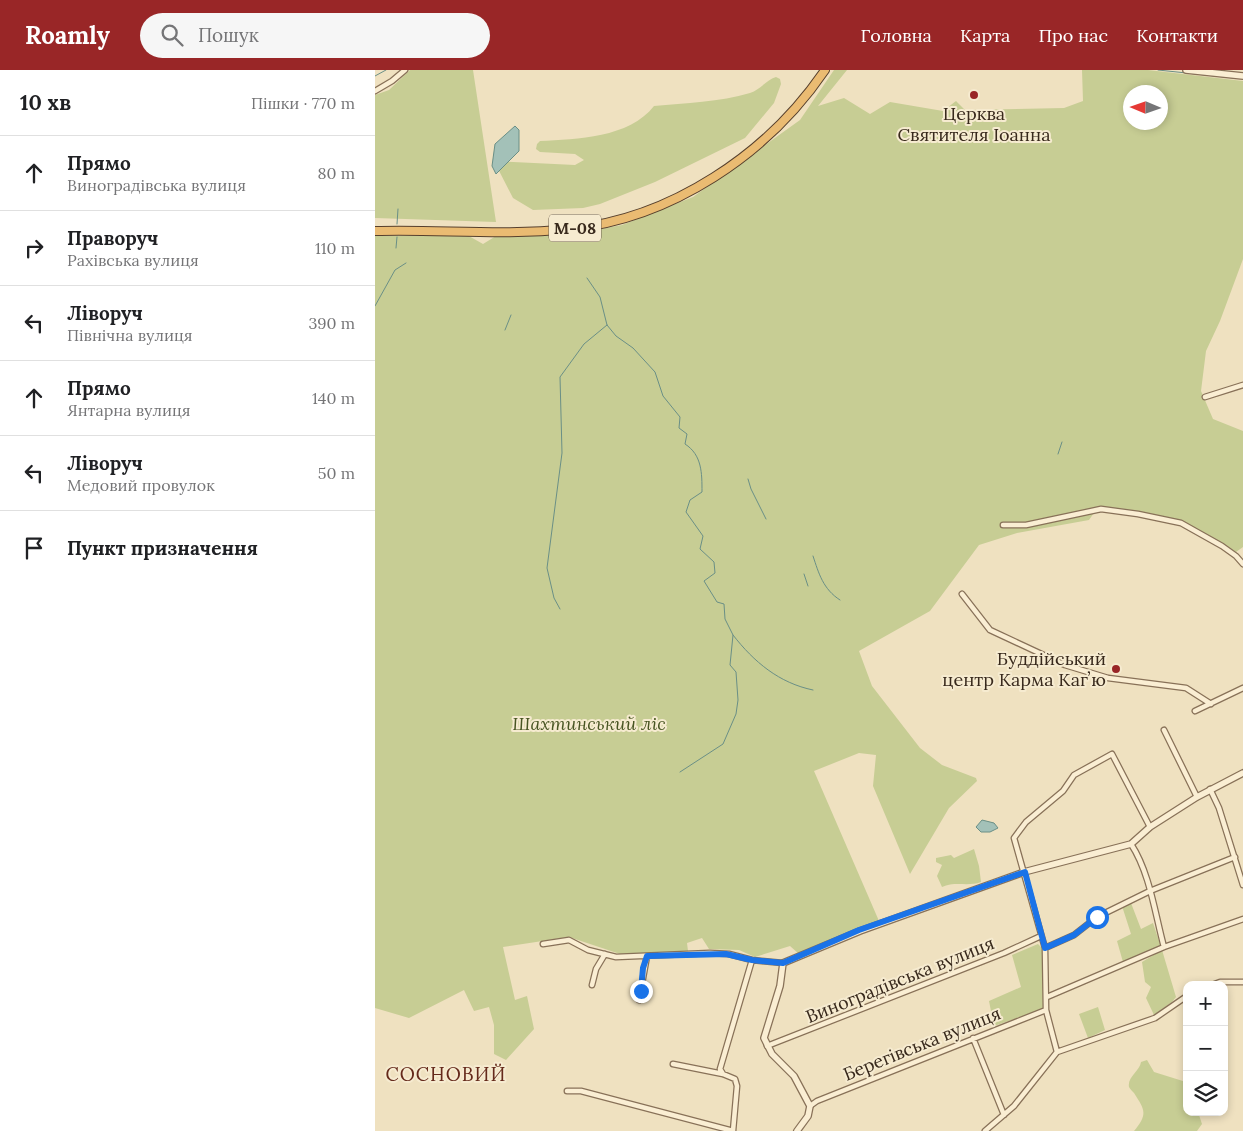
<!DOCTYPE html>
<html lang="uk">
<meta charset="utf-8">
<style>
body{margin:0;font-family:Lora,serif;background:#f6f6f6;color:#202124}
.controls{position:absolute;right:15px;bottom:15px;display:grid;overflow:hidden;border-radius:10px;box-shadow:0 2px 8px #0003}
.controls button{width:45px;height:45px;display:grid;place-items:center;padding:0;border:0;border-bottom:1px solid #e0e0e0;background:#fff;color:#202124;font:25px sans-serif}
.compass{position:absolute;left:748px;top:15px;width:45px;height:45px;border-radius:50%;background:#fff;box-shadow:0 2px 8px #0003;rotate:272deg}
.stop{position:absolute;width:15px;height:15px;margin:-11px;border:4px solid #1a73e8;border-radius:50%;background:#fff}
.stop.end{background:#1a73e8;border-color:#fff;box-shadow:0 1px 5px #0008}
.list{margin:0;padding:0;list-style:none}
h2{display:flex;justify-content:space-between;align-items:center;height:65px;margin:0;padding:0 20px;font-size:21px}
h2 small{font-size:16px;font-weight:400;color:#757577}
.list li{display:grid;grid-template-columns:32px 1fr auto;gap:15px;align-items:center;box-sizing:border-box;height:75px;padding:0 20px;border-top:1px solid #e0e0e0}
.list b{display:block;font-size:19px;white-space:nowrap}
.list p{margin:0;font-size:16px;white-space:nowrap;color:#757577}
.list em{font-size:16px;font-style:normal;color:#757577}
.icon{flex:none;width:28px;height:28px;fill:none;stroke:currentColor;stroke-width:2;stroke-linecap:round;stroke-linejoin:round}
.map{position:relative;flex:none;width:868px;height:1061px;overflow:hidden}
header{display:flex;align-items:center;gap:30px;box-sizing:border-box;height:70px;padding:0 25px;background:#992627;color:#fff}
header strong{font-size:24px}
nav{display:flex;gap:28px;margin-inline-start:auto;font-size:18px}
.search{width:350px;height:45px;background:#f6f6f6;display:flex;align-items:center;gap:12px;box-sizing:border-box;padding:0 18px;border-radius:28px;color:#757577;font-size:19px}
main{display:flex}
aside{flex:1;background:#fff}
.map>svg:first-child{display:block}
.green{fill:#c7cd94;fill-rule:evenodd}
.water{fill:#a3c1b8;stroke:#6a8f86}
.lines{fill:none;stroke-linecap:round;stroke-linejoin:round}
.stream{stroke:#6a8f86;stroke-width:1}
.minor-casing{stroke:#887158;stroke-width:7}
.tertiary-casing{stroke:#887158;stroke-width:8}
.trunk-casing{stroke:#563f2c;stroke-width:10}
.minor{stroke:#faeed3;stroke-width:4.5}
.tertiary{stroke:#faeed3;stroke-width:5.5}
.trunk{stroke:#eabb72;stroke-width:8}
.route{stroke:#1a73e8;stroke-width:6}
.poi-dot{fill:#992627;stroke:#f6ebd0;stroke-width:2}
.labels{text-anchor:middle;stroke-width:4;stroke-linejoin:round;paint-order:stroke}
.shield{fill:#f6ebd0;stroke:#716352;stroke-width:1}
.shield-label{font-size:16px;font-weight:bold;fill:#38291c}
.poi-label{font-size:18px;fill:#38291c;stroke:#f6ebd0}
.park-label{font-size:18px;font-style:italic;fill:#485522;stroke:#f6ebd0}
.street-label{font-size:18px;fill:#38291c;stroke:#f6ebd0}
.neighbourhood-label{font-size:19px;letter-spacing:1px;fill:#652a1b;stroke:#f6ebd0}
</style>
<header>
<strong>Roamly</strong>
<div class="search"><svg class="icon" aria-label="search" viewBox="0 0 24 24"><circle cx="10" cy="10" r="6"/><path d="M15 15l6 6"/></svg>Пошук</div>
<nav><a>Головна</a><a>Карта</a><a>Про нас</a><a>Контакти</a></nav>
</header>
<main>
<aside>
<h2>10 хв<small>Пішки · 770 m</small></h2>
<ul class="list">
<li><svg class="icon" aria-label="ahead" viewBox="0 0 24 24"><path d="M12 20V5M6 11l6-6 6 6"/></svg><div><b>Прямо</b><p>Виноградівська вулиця</p></div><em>80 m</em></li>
<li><svg class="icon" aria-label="right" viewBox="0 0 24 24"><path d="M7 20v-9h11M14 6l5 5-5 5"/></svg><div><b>Праворуч</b><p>Рахівська вулиця</p></div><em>110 m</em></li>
<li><svg class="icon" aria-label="left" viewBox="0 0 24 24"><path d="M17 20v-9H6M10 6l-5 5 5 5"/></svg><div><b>Ліворуч</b><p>Північна вулиця</p></div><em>390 m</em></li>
<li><svg class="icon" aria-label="ahead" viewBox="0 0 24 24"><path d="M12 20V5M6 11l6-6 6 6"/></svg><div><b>Прямо</b><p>Янтарна вулиця</p></div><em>140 m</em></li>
<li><svg class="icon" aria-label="left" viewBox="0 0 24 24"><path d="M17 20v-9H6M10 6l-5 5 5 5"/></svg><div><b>Ліворуч</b><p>Медовий провулок</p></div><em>50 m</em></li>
<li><svg class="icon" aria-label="arrive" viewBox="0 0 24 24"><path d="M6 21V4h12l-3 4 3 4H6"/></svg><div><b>Пункт призначення</b></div></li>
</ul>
</aside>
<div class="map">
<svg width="868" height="1061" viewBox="0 0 868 1061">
<rect width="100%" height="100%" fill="#efe1c0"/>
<path class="green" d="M35,0h63l23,152 -121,-4v-123l14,-5z
M459,0h13l-29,36 26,-8 26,16 20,-12 53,9 13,-10 9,9 99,-2 19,-7 -1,-31h66l95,11v178l-23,62 -14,30 -5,40 12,28 30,12v116l-7,5 -60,-33 -78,-12 -9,13 -72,13 -38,12 -49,66 -71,40 13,35 48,62 22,17 34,13 1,3 -28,27 -39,66 -37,-88 3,-31 -17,-2 -45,18 65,150 -80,33 -9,-8 -35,11 -16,-7 -30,-1 -7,-11 -15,5 1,8 -65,4 -54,-18 -66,10 12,53 12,-4 7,33 -28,31 -12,-6v-29l-5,-18 -15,4 -10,-21 -55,28 -34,-10v-772l92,-1 16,9 13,-8 72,-1 54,-10 71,-28 107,-77zM756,22h30v30h-30z
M401,7l4,2 1,5 -7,19 -29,35 -90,44 -55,22 -17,4 -50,2 -20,-12 -19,-37 81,4 9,-5 -9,-6 -35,-2 -4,-3 1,-5 3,-3c37,-2 89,-3 114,-35 31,-3 66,-4 96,-13 10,-3 16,-13 26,-16z
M599,779l5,17 2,16c-13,5 -26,-1 -39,5l-5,-11 5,-11 -6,-3v-4l15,-3 3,3z
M756,833l10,26 12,-6 8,24 -38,15 -6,-21 14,-7 -9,-28z
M663,874l4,4 1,61 -49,17 -5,-25 32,-14 -9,-32z
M787,880l14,47 -4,5 -18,13 -8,-17 5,-11 -6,-5 -3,-20z
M723,937l7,23 -17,8 -9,-24z
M772,990l7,12 32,10 1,30h11l4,12 -5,7h-63c14,-17 11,-21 0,-38 -2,-2 -4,-4 -5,-6 -2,-10 11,-16 12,-25z"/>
<path class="water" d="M140,56l4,4v21l-23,23 -4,-8 3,-22z
M607,750l12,3 4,5 -8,4h-9l-5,-5z"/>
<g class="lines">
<path class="stream" d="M783,0l76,8
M0,6l11,-6
M22,154l1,-15
M21,178l1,-11
M212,208l13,19 7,28 9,11 17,12 22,24 8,24 17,21 -1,11 8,6 -2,10c17,11 17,29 17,48l-12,8 -4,12 17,24 -3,13 14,13 1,11 -11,8 13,21 7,2 1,15 8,16 -3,30 6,7 2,28 -2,14 -13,30 -43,28
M0,236l20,-36 11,-7
M130,260l6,-15
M683,384l4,-12
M373,409l3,10 15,30
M438,486c6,18 10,33 27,44
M429,504l4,12
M185,539l-6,-11 -7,-30 15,-115 -2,-76 24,-33 23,-19
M358,565c21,27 46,48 80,55"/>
<defs>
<path id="minor" d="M0,21l17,-10 13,-11
M830,327l38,-12
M628,455h23l75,-16 37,5 43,9 41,23 14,10 7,8
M587,524l28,36 75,35 43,13 78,10 25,16
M820,641l48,-23
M789,660l33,67
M835,719l9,19 24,77
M756,774c19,29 24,70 33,103
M168,874l26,-4 19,10 28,7 94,-4 19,1 23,6 31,3
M670,878l29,-13 23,-18 53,-26 85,-34
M217,915l4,-16 9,-15
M837,915l8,-3h23
M672,927l117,-50 79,-28
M264,930l8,-44
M598,968l31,77
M392,976l237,-93 37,-17
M682,982l-11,-42 -1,-62 -31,-110 12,-16 37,-31 11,-16 38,-21 38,73
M682,982l98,-34 32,-22
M298,994l50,10 12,5 2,7 -4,45
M348,1004l-3,-5 32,-109
M192,1021h14l152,40
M435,1036l7,-5 229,-91
M610,1061l29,-25 43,-54"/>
<path id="tertiary" d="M811,0l57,6
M422,1061l11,-15 2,-10 -16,-30 -22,-22 -8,-16 16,-52 3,-23 77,-32 164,-59 107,-28 19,-17 47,-30 46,-24"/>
<path id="trunk" d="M0,161c64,-2 129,5 194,-2 102,-10 199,-75 256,-159"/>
</defs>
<use href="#minor" class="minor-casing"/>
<use href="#tertiary" class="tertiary-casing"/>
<use href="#trunk" class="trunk-casing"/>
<use href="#minor" class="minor"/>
<use href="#tertiary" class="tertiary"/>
<use href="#trunk" class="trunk"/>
</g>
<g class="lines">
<path class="route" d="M266,921l2,-23 4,-12 79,-2 26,6 31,3 76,-33 166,-58 20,76 29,-13 23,-18"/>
</g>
<g class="poi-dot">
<circle cx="599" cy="25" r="5"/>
<circle cx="741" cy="599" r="5"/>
</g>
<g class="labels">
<rect class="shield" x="174" y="144.5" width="52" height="27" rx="4"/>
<g class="shield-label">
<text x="200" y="164">М-08</text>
</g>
<g class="poi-label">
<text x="599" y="50">Церква<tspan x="599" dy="21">Святителя Іоанна</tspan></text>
<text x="731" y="595" text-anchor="end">Буддійський<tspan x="731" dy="21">центр Карма Кагʼю</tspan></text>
</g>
<g class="park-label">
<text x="214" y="660">Шахтинський ліс</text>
</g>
<g class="street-label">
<text transform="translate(525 910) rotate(-22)" y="6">Виноградівська вулиця</text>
<text transform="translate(547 974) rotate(-22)" y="6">Берегівська вулиця</text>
</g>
<g class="neighbourhood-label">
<text x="71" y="1011">СОСНОВИЙ</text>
</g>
</g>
</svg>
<div class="controls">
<button>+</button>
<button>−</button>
<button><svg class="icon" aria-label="layers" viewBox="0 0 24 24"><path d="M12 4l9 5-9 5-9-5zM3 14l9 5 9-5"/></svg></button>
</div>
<svg class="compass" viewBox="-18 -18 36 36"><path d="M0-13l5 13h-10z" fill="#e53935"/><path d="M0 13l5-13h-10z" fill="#757577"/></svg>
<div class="stop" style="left:722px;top:847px"></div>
<div class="stop end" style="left:266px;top:921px"></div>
</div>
</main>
